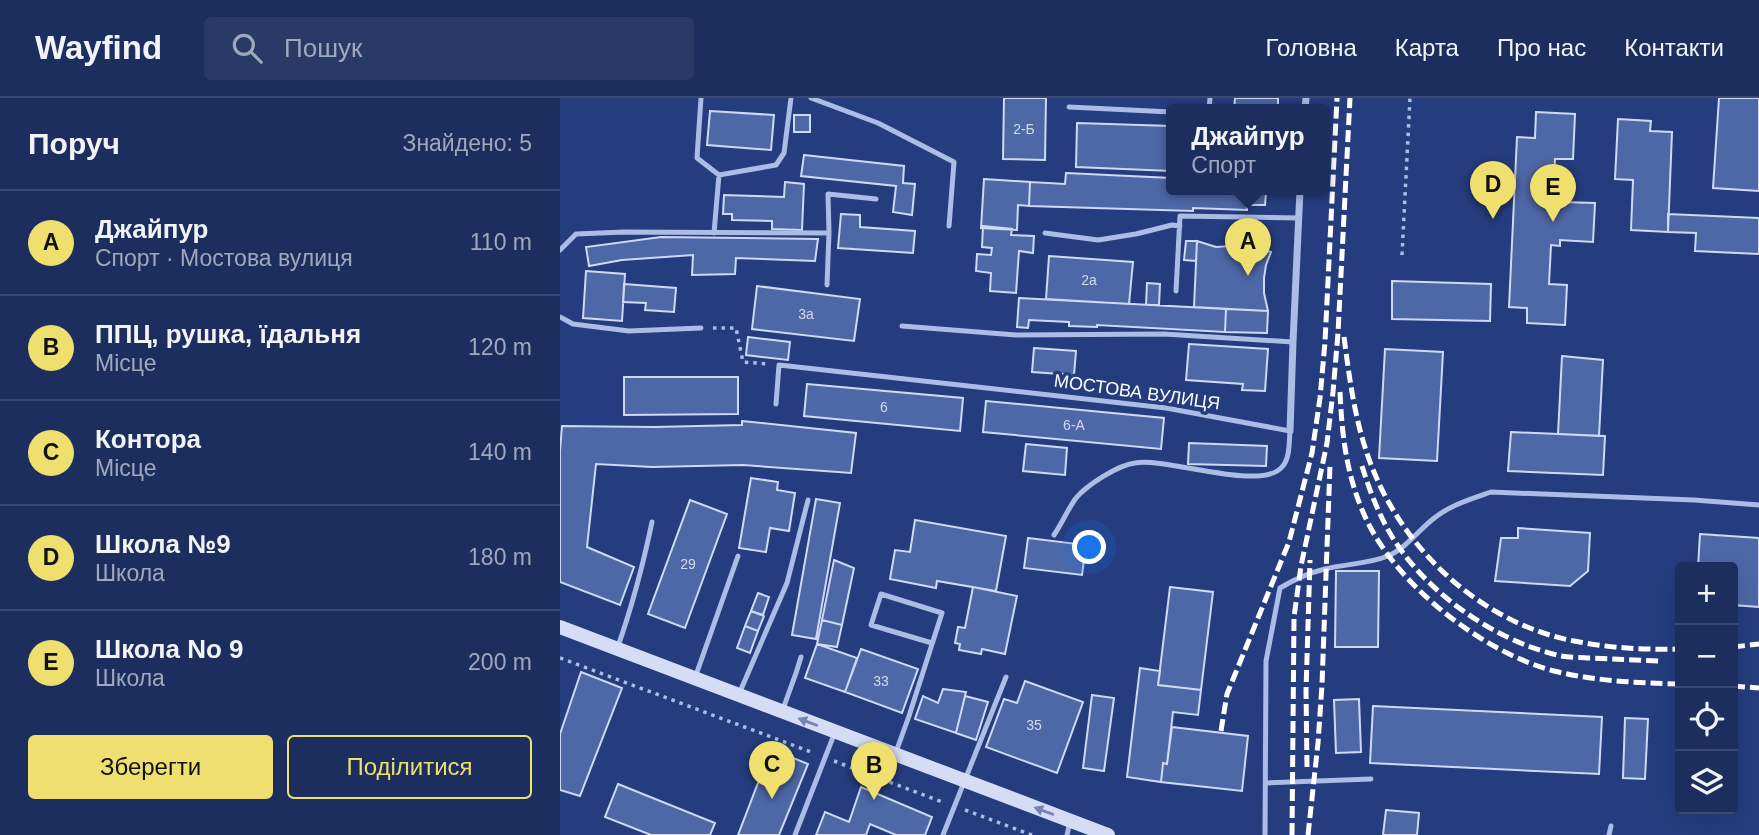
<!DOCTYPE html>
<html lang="uk">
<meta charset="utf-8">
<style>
body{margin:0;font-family:Arial,sans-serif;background:#293a67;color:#f1f3f6}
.controls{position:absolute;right:21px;bottom:21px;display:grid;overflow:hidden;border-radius:7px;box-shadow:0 7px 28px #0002}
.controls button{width:63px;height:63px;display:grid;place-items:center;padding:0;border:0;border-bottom:2px solid #3a4a73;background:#1c2e5e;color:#f1f3f6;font:35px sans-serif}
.you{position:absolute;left:530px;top:450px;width:24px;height:24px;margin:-18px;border:5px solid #fff;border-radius:50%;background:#1a73e8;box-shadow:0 0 0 10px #1a73e833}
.badge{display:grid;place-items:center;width:46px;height:46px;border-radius:50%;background:#efdf6f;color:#111;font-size:23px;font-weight:700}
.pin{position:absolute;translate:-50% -58px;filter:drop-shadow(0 2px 4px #0008)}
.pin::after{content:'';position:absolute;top:37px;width:24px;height:21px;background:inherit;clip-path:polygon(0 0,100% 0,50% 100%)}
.popup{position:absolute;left:606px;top:6px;width:164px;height:91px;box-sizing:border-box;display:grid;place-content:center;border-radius:7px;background:#1c2e5e;filter:drop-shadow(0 2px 5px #0005);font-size:23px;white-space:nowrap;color:#a0a8bc}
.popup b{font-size:26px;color:#f1f3f6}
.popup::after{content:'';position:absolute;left:50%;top:100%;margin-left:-14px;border:14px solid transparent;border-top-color:#1c2e5e}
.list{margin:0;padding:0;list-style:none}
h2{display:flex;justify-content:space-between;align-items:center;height:91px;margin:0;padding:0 28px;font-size:30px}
h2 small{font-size:23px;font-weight:400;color:#a0a8bc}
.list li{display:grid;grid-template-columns:46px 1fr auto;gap:21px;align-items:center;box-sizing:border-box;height:105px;padding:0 28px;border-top:2px solid #3a4a73}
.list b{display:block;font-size:26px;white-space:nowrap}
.list p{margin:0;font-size:23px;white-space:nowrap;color:#a0a8bc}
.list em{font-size:23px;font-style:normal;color:#a0a8bc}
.actions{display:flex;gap:14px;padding:21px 28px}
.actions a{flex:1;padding:16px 0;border:2px solid #efdf6f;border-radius:7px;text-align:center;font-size:24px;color:#efdf6f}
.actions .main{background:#efdf6f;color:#111}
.icon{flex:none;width:38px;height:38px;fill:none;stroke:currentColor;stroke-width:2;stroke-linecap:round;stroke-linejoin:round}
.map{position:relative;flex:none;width:1199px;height:737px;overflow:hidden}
header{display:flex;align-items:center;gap:42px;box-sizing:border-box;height:98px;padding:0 35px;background:#1c2e5e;border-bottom:2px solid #3a4a73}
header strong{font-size:33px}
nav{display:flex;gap:38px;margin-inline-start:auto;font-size:24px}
.search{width:490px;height:63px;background:#293a67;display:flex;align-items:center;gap:18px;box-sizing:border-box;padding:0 24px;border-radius:7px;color:#a0a8bc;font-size:26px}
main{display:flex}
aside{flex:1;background:#1c2e5e}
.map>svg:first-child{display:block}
.building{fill:#4e67a7;stroke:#ced9f4;stroke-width:2}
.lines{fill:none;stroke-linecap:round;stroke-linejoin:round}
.path{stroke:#abbce5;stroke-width:3.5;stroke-dasharray:3.5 5;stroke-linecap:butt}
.service{stroke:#abbce5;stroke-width:5}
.minor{stroke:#abbce5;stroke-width:7}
.secondary{stroke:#d4ddf5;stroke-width:14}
.rail{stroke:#fff;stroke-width:5;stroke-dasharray:12 5;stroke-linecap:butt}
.oneway{fill:#7485b4}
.labels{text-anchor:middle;stroke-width:7;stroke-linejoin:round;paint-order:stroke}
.number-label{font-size:14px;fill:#d3d9e9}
.street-label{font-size:18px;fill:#fff;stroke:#253d7e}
</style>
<header>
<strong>Wayfind</strong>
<div class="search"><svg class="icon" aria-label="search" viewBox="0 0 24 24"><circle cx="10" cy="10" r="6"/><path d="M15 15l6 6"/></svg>Пошук</div>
<nav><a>Головна</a><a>Карта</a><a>Про нас</a><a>Контакти</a></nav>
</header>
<main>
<aside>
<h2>Поруч<small>Знайдено: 5</small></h2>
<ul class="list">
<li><span class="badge">A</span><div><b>Джайпур</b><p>Спорт · Мостова вулиця</p></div><em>110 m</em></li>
<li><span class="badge">B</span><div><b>ППЦ, рушка, їдальня</b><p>Місце</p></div><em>120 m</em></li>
<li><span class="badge">C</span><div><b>Контора</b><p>Місце</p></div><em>140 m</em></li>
<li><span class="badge">D</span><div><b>Школа №9</b><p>Школа</p></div><em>180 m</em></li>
<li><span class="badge">E</span><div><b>Школа No 9</b><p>Школа</p></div><em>200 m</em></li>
</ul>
<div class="actions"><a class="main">Зберегти</a><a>Поділитися</a></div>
</aside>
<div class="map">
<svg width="1199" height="737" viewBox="0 0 1199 737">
<rect width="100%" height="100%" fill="#253d7e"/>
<path class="building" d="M444,0h42l-1,62 -42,-1z
M675,0h43v12h-44z
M1159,0h40v93l-46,-3z
M150,13l64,4 -3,35 -64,-5z
M976,14l39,2 -2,45h-18l-2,38h9v5l33,1 -2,39 -33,-2v6l-9,-1 -2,39 18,1 -2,40 -38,-2v-15l-18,-1 8,-170 18,1z
M234,17h16v17h-16z
M1058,21l33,2 -1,10 22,1 -4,100 -37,-2 2,-50 -18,-1z
M517,25l94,3v45l-95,-4z
M244,57l100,11 -1,17 12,1 -3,31 -19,-3 3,-26 -95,-10z
M506,75l105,5v12l95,2 -1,13h-18v5l-54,-2v3l-164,-5 1,-24 35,2z
M424,81l46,3 -1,24 -11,-1 -1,25 -36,-2z
M225,84l19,2 -2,46 -30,-1v-8l-40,-1v-6h-9l1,-19 60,2z
M281,116l19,1v12l55,4 -2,22 -75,-5z
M1108,116l91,4v36l-64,-3 1,-18 -28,-1z
M423,128l29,3 -1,6 23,1 -1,17 -14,-2 -3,42 -26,-2 1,-18 -15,-2 1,-17 14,1 1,-7 -10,-1z
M101,139l157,2 -3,22 -79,-3 -1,16 -43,1 1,-20 -71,5 -33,6 -3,-19z
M626,143h11l-1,20 -12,-1z
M637,143l19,6 31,-2 24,7 -5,13 -2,13v15l4,18 -74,-4z
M489,158l84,6 -4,42 -83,-5z
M26,173l39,3 -3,47 -39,-3z
M832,183l99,3 -1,37 -98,-2z
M587,185l13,1 -1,21h-13z
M64,186l52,4 -2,24 -29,-2 1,-7 -23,-1z
M197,188l103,13 -6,42 -102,-12z
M459,200l207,11 -1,23 -128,-7v2l-28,-1v-4l-40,-2 -1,8 -11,-1z
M666,211l42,2 -1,22 -42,-1z
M188,239l42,5 -2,18 -42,-5z
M629,246l79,5 -3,42 -23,-1 1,-6 -57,-4z
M474,250l42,3 -2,24 -42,-3z
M825,251l58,3 -6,109 -58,-3z
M1002,258l41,4 -4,76 -41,-2z
M64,279h114v37l-114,1z
M247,286l156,14 -3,33 -156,-15z
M426,303l178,17 -3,31 -178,-17z
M182,323l114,12 -5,40 -108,-8 -91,2 -56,-3 -9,83 47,20 -14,38 -60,-23v-131l2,-25 92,1 88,-2z
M951,334l94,4 -2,39 -95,-4z
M629,345l78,3 -1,20 -78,-2z
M466,346l41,4 -2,27 -42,-4z
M191,380l27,4 -1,8 18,3 -6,38 -19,-3 -4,24 -27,-4z
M256,401l24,4 -24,136 -24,-4z
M130,402l37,14 -42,114 -37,-14z
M355,422l91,16 -10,55 -59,-10 -1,7 -46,-9 5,-29 15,2z
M958,430l72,5 -2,38 -18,15 -75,-5 6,-43h17z
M1140,436l59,4v69l-26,-2v-38h-35z
M468,440l58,7 -4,30 -58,-7z
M274,462l20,8 -12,57 -20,-5z
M776,473h43l-1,76h-43z
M413,489l44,9 -12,58 -23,-5 -1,5 -22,-4 1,-6 -5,-1 3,-16 7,1z
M610,489l43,5 -12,98 -43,-5z
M198,495l11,4 -6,18 -12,-4z
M191,513l13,5 -6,15 -13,-5z
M262,522l20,5 -5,22 -20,-3z
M185,528l13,5 -8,22 -13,-5z
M257,546l40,14 -12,34 -40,-14z
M301,551l57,20 -16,44 -57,-21z
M580,570l20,3 -2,14 43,5 -3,25 -25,-3 -6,52 -4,-1 -2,19 -34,-5z
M21,574l41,16 -42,108 -20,-6v-56z
M465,583l58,21 -26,71 -71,-26 18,-48 13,4z
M383,591l23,3 -10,41 -41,-14 8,-23 15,7z
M532,597l22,3 -10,73 -21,-3z
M405,598l23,6 -12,38 -20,-7z
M799,601l2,53 -25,1 -2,-53z
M813,608l229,11 -3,57 -229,-11z
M1065,620l23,1 -3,60 -22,-1z
M612,629l76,9 -6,55 -81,-9 2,-19 4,1z
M211,651l37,15 -29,71h-41z
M58,686l97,39 -5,12h-59l-46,-18z
M301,689l71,30 -7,18h-29l-26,-11 -4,11h-50l9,-23 24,10z
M826,712l33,3 -2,22h-34z"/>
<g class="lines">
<path class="path" d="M842,157l8,-157
M153,230h23l7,34 25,2
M0,560l254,95
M274,663l111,42
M405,712l67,25"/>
<path class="service" d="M141,0l-4,60 22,17 -5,58
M251,0l67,25 76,39 -5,64
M509,9l102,5
M649,12l1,-12
M159,77l57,-10 8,-12 7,-55
M269,135l-1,-39 48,5
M485,135l53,7 38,-6 36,-9 8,1
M0,152l16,-16 48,-2 205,1 -2,52
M616,193l4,-75 119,2
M0,219l13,7 56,7 72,-3
M342,228l114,9 148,-1 129,8
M216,306l3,-39 387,43 124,23c-1,11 0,28 -8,36 -21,25 -115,-10 -147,-4 -17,2 -48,22 -59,35 -8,11 -14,25 -22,37
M57,551c15,-42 26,-84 35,-127
M136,577l42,-119
M179,596l48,-111 21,-83
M223,611l13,-36 5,-16
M336,654l13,-36 33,-103 -61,-19 -10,31 61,18
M706,685l105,-4
M235,737l40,-103
M383,737l63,-158
M507,737l3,-13
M705,737l1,-174 14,-73c15,-9 28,-15 45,-19 20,-5 43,-5 63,-13 17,-7 31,-26 45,-37 17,-14 38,-20 58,-27l203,8 65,5
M1049,737l2,-9"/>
<path class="minor" d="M745,12l1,-12
M730,333l3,-89 7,-152"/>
<path class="secondary" d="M0,529l548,208"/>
<path class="rail" d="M784,239c6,46 12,92 30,135 34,83 111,152 200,169 35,7 71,9 106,8
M780,294c2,43 6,80 23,120 29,70 118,140 191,159 41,10 83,12 126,13
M802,368c6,20 14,41 24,60 32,61 104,113 171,129 10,3 22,2 32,3 24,1 47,2 70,3
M1173,549l26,-3
M1173,588l26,2
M661,633l6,-37 62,-152 23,-89 8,-55 5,-56 12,-244
M747,669l-1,-76 4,-131
M732,737l2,-218 7,-51 26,-123 6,-51 5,-59 12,-235
M748,737l10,-92 4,-58 8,-220"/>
</g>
<defs><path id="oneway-solid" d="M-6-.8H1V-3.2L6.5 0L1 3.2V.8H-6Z" transform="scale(1.75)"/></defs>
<g class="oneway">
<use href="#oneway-solid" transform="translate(248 624) rotate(-159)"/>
<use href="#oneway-solid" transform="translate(484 713) rotate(-159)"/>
</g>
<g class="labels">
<g class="number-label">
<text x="464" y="36">2-Б</text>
<text x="529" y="187">2а</text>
<text x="246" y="221">3а</text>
<text x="324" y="314">6</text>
<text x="514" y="332">6-А</text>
<text x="128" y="471">29</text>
<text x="321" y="588">33</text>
<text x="474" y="632">35</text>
</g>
<g class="street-label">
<text transform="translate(577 294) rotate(8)" y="6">МОСТОВА ВУЛИЦЯ</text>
</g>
</g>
</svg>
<div class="controls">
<button>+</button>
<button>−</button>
<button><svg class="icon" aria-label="locate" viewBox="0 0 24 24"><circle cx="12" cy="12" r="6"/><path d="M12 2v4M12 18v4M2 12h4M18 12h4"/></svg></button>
<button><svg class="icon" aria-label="layers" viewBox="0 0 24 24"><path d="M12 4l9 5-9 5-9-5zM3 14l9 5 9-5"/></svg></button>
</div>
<div class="you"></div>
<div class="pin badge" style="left:688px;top:178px">A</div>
<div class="popup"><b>Джайпур</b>Спорт</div>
<div class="pin badge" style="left:314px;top:702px">B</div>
<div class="pin badge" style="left:212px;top:701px">C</div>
<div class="pin badge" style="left:933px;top:121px">D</div>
<div class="pin badge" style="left:993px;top:124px">E</div>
</div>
</main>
